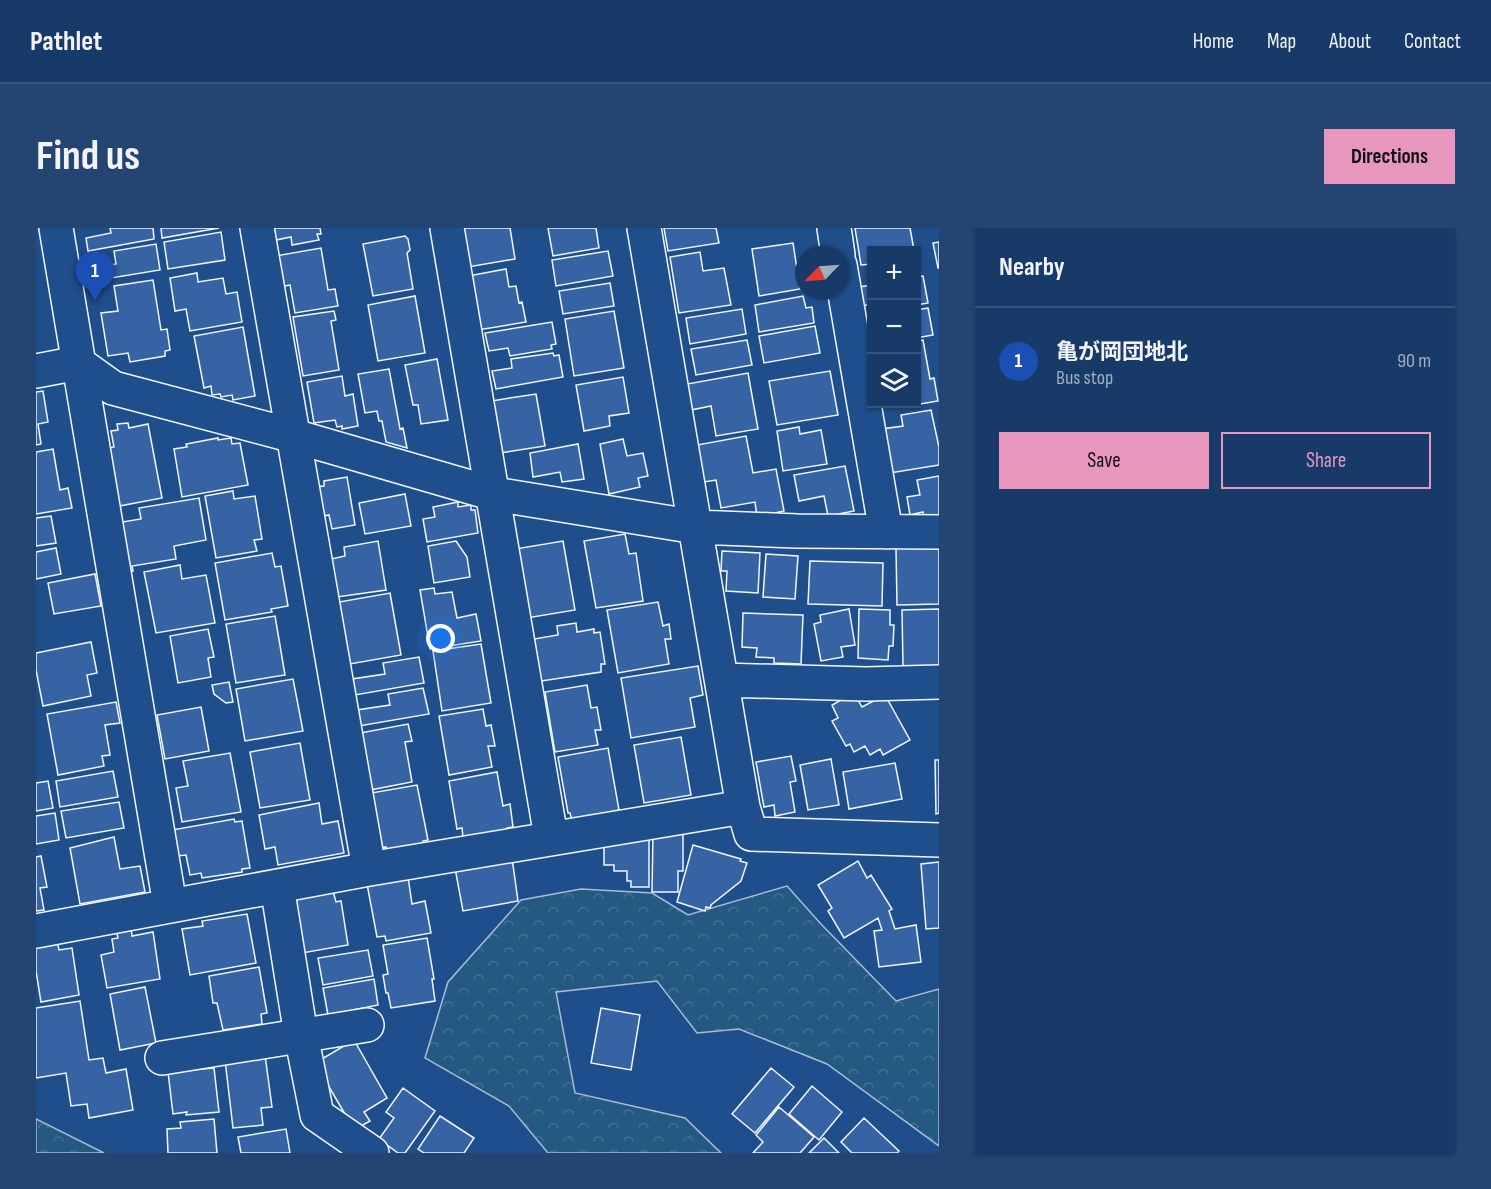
<!DOCTYPE html>
<meta charset="utf-8">
<style>
body{margin:0;font-family:"Sofia Sans Condensed","Noto Sans JP",sans-serif;background:#244571;color:#f1f3f6}
.controls{position:absolute;right:18px;top:18px;display:grid;overflow:hidden;border-radius:0px;box-shadow:0 2px 4px #0004}
.controls button{width:54px;height:54px;display:grid;place-items:center;padding:0;border:0;border-bottom:2px solid #36547d;background:#173a69;color:#f1f3f6;font:30px sans-serif}
.compass{position:absolute;left:759px;top:18px;width:54px;height:54px;border-radius:50%;background:#173a69;box-shadow:0 2px 4px #0004;rotate:245deg}
.you{position:absolute;left:405px;top:411px;width:21px;height:21px;margin:-15px;border:4px solid #fff;border-radius:50%;background:#1a73e8;box-shadow:0 0 0 9px #1a73e833}
.badge{display:grid;place-items:center;width:39px;height:39px;border-radius:50%;background:#e797bd;color:#fff;font-size:20px;font-weight:700}
.pin{position:absolute;translate:-50% -50px;filter:drop-shadow(0 2px 3px #0008)}
.pin::after{content:'';position:absolute;top:32px;width:21px;height:18px;background:inherit;clip-path:polygon(0 0,100% 0,50% 100%)}
.list{margin:0;padding:0;list-style:none}
h2{display:flex;justify-content:space-between;align-items:center;height:78px;margin:0;padding:0 24px;font-size:26px}
h2 small{font-size:20px;font-weight:400;color:#9eadc0}
.list li{display:grid;grid-template-columns:39px 1fr auto;gap:18px;align-items:center;box-sizing:border-box;height:108px;padding:0 24px;border-top:2px solid #36547d}
.list b{display:block;font-size:22px;white-space:nowrap}
.list p{margin:0;font-size:20px;white-space:nowrap;color:#9eadc0}
.list em{font-size:20px;font-style:normal;color:#9eadc0}
.actions{display:flex;gap:12px;padding:18px 24px}
.actions a{flex:1;padding:14px 0;border:2px solid #e797bd;border-radius:0px;text-align:center;font-size:21px;color:#e797bd}
.actions .main{background:#e797bd;color:#111}
.icon{flex:none;width:33px;height:33px;fill:none;stroke:currentColor;stroke-width:2;stroke-linecap:round;stroke-linejoin:round}
.map{position:relative;flex:none;width:903px;height:925px;overflow:hidden;border-radius:0px}
header{display:flex;align-items:center;gap:36px;box-sizing:border-box;height:84px;padding:0 30px;background:#173a69;border-bottom:2px solid #36547d}
header strong{font-size:28px}
nav{display:flex;gap:33px;margin-inline-start:auto;font-size:21px}
.intro{display:flex;align-items:center;justify-content:space-between;box-sizing:border-box;height:144px;padding:0 36px}
h1{margin:0;font-size:42px}
.button{padding:15px 27px;border-radius:0px;background:#e797bd;color:#111;font-size:21px;font-weight:700}
main{display:flex;gap:36px;padding:0 36px}
aside{flex:1;background:#173a69;border-radius:0px;box-shadow:0 2px 4px #0004}
.map>svg:first-child{display:block}
.forest{fill:url(#forest-crowns);stroke:#a8bbd7;stroke-width:1.5}
.building{fill:#3563a3;stroke:#f2f6ff;stroke-width:1.5}
.lines{fill:none;stroke-linecap:round;stroke-linejoin:round}
.minor-casing{stroke:#f2f6ff;stroke-width:36}
.minor{stroke:#1f4e8c;stroke-width:33}
</style>
<header>
<strong>Pathlet</strong>
<nav><a>Home</a><a>Map</a><a>About</a><a>Contact</a></nav>
</header>
<div class="intro"><h1>Find us</h1><a class="button">Directions</a></div>
<main>
<div class="map">
<svg width="903" height="925" viewBox="0 0 903 925">
<defs>
<pattern id="forest-crowns" width="20" height="18" patternUnits="userSpaceOnUse" patternTransform="scale(1.5)"><rect width="20" height="18" fill="#245a82"/><path d="M2 6a3 3 0 1 1 6 0M12 15a3 3 0 1 1 6 0" fill="none" stroke="#447295"/></pattern>
</defs>
<rect width="100%" height="100%" fill="#1f4e8c"/>
<path class="forest" d="M751,658l33,37 76,78 43,-12v157l-112,-82 -88,-35 -42,4 -40,-52 -101,11 19,101 110,25 36,35h-173l-39,-47 -84,-48 23,-76 73,-82 60,-11 71,4 36,22z
M0,891l68,34h-68z"/>
<path class="building" d="M74,0h43l1,11 -66,12 -2,-13 25,-5z
M125,0h58l-57,10z
M232,0h52l1,6h-4l2,6 -27,5 -1,-8 -20,4z
M425,0h49l5,31 -47,8z
M512,0h48l3,20 -46,8z
M628,0h52l3,15 -51,8z
M819,0h55l4,22h-42v14l-11,1z
M185,4l4,28 -57,9 -4,-27z
M369,8l3,3 2,11 -3,3 6,36 -40,7 -10,-52z
M903,14v26h-1l-5,-25z
M757,15l7,46 -41,7 -7,-47z
M120,16l4,26 -67,11 -2,-13 25,-4 -2,-13z
M285,20l7,42 7,-1 3,17 -43,7 -5,-28 -11,2 -4,-31z
M572,23l5,25 -57,10 -4,-26z
M664,24l3,19 21,-3 7,37 -52,8 -9,-56z
M470,41l3,18 7,-1 3,17 3,-1 4,20 -48,8 -10,-54z
M161,45l1,9 25,-4 3,16 11,-2 5,30 -52,9 -4,-22 -11,2 -5,-33z
M887,48l5,27 -12,2v-28z
M117,52l8,50 6,-1 3,21 -5,1v5l-35,6 -2,-9 -20,3 -7,-43 17,-2 -4,-25z
M574,55l4,23 -51,8 -4,-23z
M836,57v19l-10,2 -3,-19z
M379,68l10,57 -47,8 -10,-56z
M767,68l3,12 6,-1 2,16 -55,9 -4,-27z
M892,80l5,27 -17,3v-28z
M706,81l4,25 -56,10 -4,-26z
M298,83l2,9 -5,1 8,49 -36,6 -10,-59z
M578,83l10,57 -50,8 -9,-57z
M516,94l4,22 -5,1 1,4 -42,7 -2,-8 -19,3 -4,-18z
M779,98l5,27 -56,10 -5,-27z
M207,99l12,69 -22,4 -1,-5 -11,2 -1,-3 -8,1 -1,-9 -7,2 -10,-52z
M711,112l5,25 -56,10 -5,-26z
M887,112l7,39 4,-1 4,23 -30,5v-2h8v-63z
M517,125l1,3 5,-1 4,22 -67,12 -4,-18 20,-3 -1,-9z
M401,131l11,61 -27,4 -3,-19h-5l-8,-40z
M353,141l11,60 3,-1 4,20 -21,-6 -4,-21h-3l-2,-10 -12,2 -7,-39z
M794,143l8,44 -61,10 -8,-44z
M712,145l10,56 -42,7 -5,-30 -20,4 -4,-26z
M306,148l3,20 8,-2 5,32 -16,3v-3l-5,1 -2,-7 -21,3 -7,-41z
M587,149l6,36 -20,3 1,10 -26,5 -8,-46z
M7,163l5,31 -10,2 3,20 -5,1v-53z
M500,166l9,52 -45,7 -9,-52z
M895,182l8,37v18l-49,8 -8,-44 21,-3 -2,-11z
M92,195l1,5 19,-4 14,74 -48,9 -10,-58 10,-2 -3,-16 7,-1 -1,-6z
M763,199l1,7 21,-4 6,34 -44,7 -6,-40z
M710,208l7,37 23,-4 8,42 -27,6 -2,-15 -34,6 -5,-28 -12,2 -7,-37z
M182,210v2l13,-2 1,6 8,-1 8,42 -66,12 -8,-48 13,-2 -1,-3z
M587,211l4,17 16,-3 5,23 -10,2 2,9 -31,7 -9,-50z
M542,216l6,35 -22,3 -2,-10 -27,5 -3,-24z
M17,221l7,41 8,-2 4,20 -36,6v-62z
M809,238l9,45 -26,5 -4,-20 -25,5 -5,-26z
M903,248v39l-15,2 -1,-5 -13,3 -3,-18 13,-2 -3,-15z
M311,249l8,48 -23,4 -3,-14 -10,2 -5,-30 10,-1v-5z
M197,263l1,8 21,-3 7,43 -8,1 3,11 -41,7 -11,-62z
M369,266l6,32 -46,8 -6,-31z
M163,270l7,42 -32,6 2,13 -44,7 1,5 -8,2 -9,-50 25,-4 -2,-11z
M422,274v5l13,-2v5h4l3,23 -51,9 -4,-23 12,-2 -2,-10z
M15,288l5,27 -20,3v-28z
M589,306l4,20 7,-1 7,48 -47,7 -12,-67z
M342,313l8,49 -49,7 -6,-38 14,-3 -1,-9z
M420,313l11,16 3,20 -36,6 -6,-37z
M527,313l12,69 -48,8 -12,-69z
M903,319v57l-42,1 -1,-57z
M20,320l5,26 -25,5v-27z
M686,323l38,2 -2,40 -32,-2 1,-20h-6z
M236,325l3,14 6,-1 7,40 -17,3 1,3 -47,8 -10,-57z
M730,326l32,2 -3,43 -32,-2z
M774,333l73,2 -1,43 -74,-2z
M144,337l2,14 24,-4 9,48 -59,10 -12,-61z
M59,346l6,32 -47,8 -6,-31z
M398,360l1,6 17,-2 5,26 19,-4 5,27 -51,8 -10,-59z
M354,365l11,62 -51,9 -11,-62z
M622,374l5,24 6,-2 2,15h-6l4,25 -51,9 -11,-63z
M813,381l6,36 -14,2 2,10 -22,4 -7,-37 7,-2 -1,-7z
M823,381l31,1v15h4l-1,21h-4l-1,14 -30,-2z
M903,381v57h-36l-1,-56z
M707,385l60,2 -2,49 -27,-1v-5l-18,-1 1,-9 -15,-1z
M239,388l10,59 -49,8 -10,-59z
M540,395l1,9 17,-3v4l6,-1 5,32h-4v8l-66,10 -7,-42 30,-5 -1,-9z
M172,401l6,28 -6,1 3,19 -33,6 -8,-47z
M55,414l6,31 -10,2 4,21 -48,10 -7,-36v-17z
M445,416l10,59 -49,8 -9,-60z
M383,429l5,26 -69,12 -3,-16 33,-5 -2,-11z
M662,438l5,29 -13,3 5,29 -64,11 -10,-60z
M257,451l10,52 -58,10 -9,-52z
M193,454l4,20 -7,1 -12,-9 -2,-9z
M551,457l4,23 6,-1 4,23h-6l3,15 -43,7 -10,-60z
M387,460l6,26 -70,12 -2,-16 33,-5 -2,-11z
M818,465l8,14 23,-12 25,45 -27,15 -3,-6 -10,6 -5,-9 -11,6 -4,-8 -4,2 -14,-25 6,-3 -6,-13z
M80,474l4,21 -15,2 5,30 -8,1 2,10 -46,9 -11,-61z
M165,479l8,44 -44,8 -8,-44z
M447,481l3,17 5,-1 4,21h-7l4,21 -43,8 -10,-59z
M372,496l4,17 -7,1 7,40 -42,8 -10,-57z
M645,509l10,58 -47,8 -10,-58z
M264,515l10,57 -50,8 -10,-56z
M572,520l11,62 -47,11 -2,-8h-2l-10,-56z
M194,525l11,59 -59,10 -6,-34 12,-2 -5,-25z
M755,528l5,25 -6,1 5,30 -20,4 -1,-11 -10,2 -8,-45z
M795,531l8,46 -31,5 -8,-45z
M899,532h4v53l-3,1z
M859,535l7,36 -53,10 -6,-37z
M77,543l5,26 -58,10 -4,-26z
M461,544l6,34 7,-2 3,23 -6,1v3l-44,7 -1,-10 -5,1 -8,-48z
M12,553l5,27 -17,3v-28z
M381,557l11,55 -5,1 1,5 -38,7v-6l-5,1 -10,-55z
M83,574l5,26 -58,10 -5,-27z
M283,575l3,21 16,-3 6,32 -66,12 -3,-18 -10,2 -6,-34z
M19,585l4,27 -23,4v-28z
M198,591l1,3 7,-1 8,47 -8,1v3l-40,6 -1,-5 -11,2 -4,-20 -9,1 -5,-26z
M617,604l30,1v38h-5v21h-26z
M78,609l6,32 20,-3 5,26 -65,12 -10,-56z
M568,612h45v47h-18v-6h-4v-10h-13v-6h-10z
M657,617l48,14 -1,2 7,2 -6,18 -30,24 -1,3 -4,-1 -1,4 -28,-9z
M5,628l6,31 -7,1 4,22 -8,1v-54z
M476,630l6,43 -55,10 -8,-43z
M822,633l9,17 4,-3 21,34 -3,2 6,18 21,-4 5,37 -42,5 -5,-36 8,-1 -4,-12 -34,20 -16,-27 4,-3 -14,-23z
M903,634v66l-13,1 -5,-65z
M372,649l4,27 13,-3 6,32 -45,8 -1,-5 -8,1 -10,-53z
M297,663l3,11 5,-1 7,44 -46,8 -10,-54z
M211,686l9,49 -66,12 -8,-46 21,-3 -1,-5z
M95,699l1,9 21,-4 7,47 -53,9 -6,-33 13,-3 -2,-13 6,-1 -2,-9z
M391,710l7,41h-2l3,22 -44,7 -3,-15h-2l-3,-18 5,-1 -5,-29z
M21,712l2,10 13,-2 7,47 -38,7 -5,-31v-28z
M332,722l5,26 -50,9 -5,-27z
M223,739l8,46 -6,1 1,10 -39,6 -6,-27h-4l-4,-27z
M338,751l4,26 -50,10 -5,-27z
M109,759l11,56 -36,7 -10,-56z
M44,773l9,59 14,-2 3,15 20,-4 7,41 -44,8 -2,-14 -16,2 -5,-33 -30,5v-70z
M565,780l39,7 -9,55 -40,-7z
M318,812l33,58 -23,14 6,9 -14,8 -7,-8 -34,-58z
M229,827l7,52 -11,1 2,17 -30,3 -8,-68z
M178,840l5,44 -33,3 1,-3 -14,2 -5,-42z
M735,840l23,19 -39,46 -23,-19z
M776,858l30,26 -23,28 -30,-26z
M367,860l32,23 -30,42h-7l-19,-14 15,-21 -8,-6z
M743,879l35,30 -14,16h-47l10,-11 -7,-7z
M404,888l34,22 -10,15h-40l-6,-4z
M828,890l35,33 -2,2h-45l-11,-11z
M178,891l3,34h-49l-1,-24 14,-1 -1,-6z
M250,901l4,24h-49l-3,-16z
M788,910l15,15h-30z"/>
<g class="lines">
<defs>
<path id="minor" d="M20,0l114,677
M221,0l112,641
M411,0l104,609
M608,0l99,579 8,27 188,6
M798,0l4,27
M804,37l46,267
M0,143l42,-8 35,25 181,48 200,58 202,33 101,4 142,1
M686,452l144,4 73,-2
M241,658l24,149 16,80 55,38
M0,703l333,-62 374,-62
M126,830l205,-33"/>
</defs>
<use href="#minor" class="minor-casing"/>
<use href="#minor" class="minor"/>
</g>
</svg>
<div class="controls">
<button>+</button>
<button>−</button>
<button><svg class="icon" aria-label="layers" viewBox="0 0 24 24"><path d="M12 4l9 5-9 5-9-5zM3 14l9 5 9-5"/></svg></button>
</div>
<svg class="compass" viewBox="-18 -18 36 36"><path d="M0-13l5 13h-10z" fill="#e53935"/><path d="M0 13l5-13h-10z" fill="#9eadc0"/></svg>
<div class="you"></div>
<div class="pin badge" style="left:59px;top:73px;background:#1a4fb4">1</div>
</div>
<aside>
<h2>Nearby<small></small></h2>
<ul class="list">
<li><span class="badge" style="background:#1a4fb4">1</span><div><b>亀が岡団地北</b><p>Bus stop</p></div><em>90 m</em></li>
</ul>
<div class="actions"><a class="main">Save</a><a>Share</a></div>
</aside>
</main>
